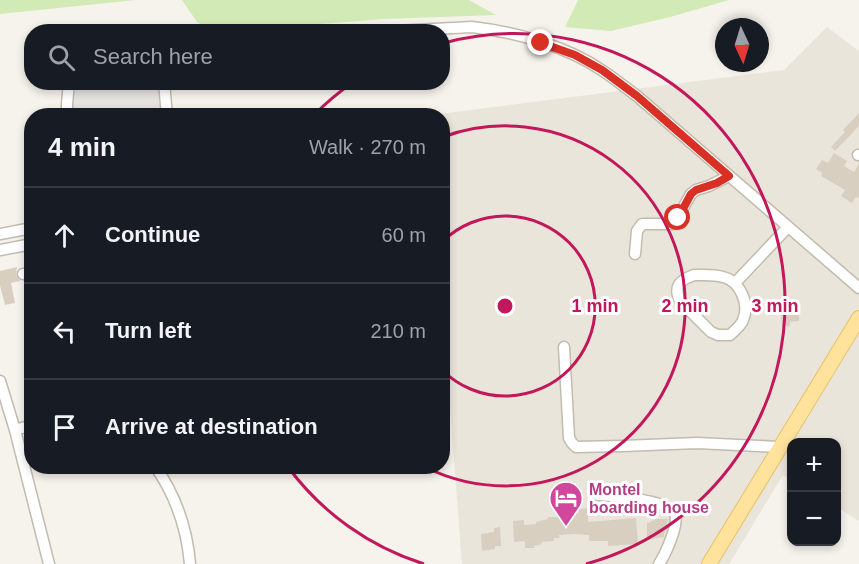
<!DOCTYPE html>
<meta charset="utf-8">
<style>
body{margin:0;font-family:Arial,sans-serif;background:#242831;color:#f1f3f6}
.controls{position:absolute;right:18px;bottom:18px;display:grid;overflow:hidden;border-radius:12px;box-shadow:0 3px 9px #0003}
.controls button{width:54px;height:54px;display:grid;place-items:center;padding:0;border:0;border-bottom:2px solid #363941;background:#171b24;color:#f1f3f6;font:30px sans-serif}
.compass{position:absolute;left:715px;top:18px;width:54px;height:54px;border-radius:50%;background:#171b24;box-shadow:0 3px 9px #0003;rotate:176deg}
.stop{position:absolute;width:18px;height:18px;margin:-14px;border:4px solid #d93025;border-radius:50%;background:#fff}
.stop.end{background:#d93025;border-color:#fff;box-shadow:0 2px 6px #0008}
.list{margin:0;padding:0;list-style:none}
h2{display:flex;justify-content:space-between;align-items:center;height:78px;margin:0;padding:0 24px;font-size:26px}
h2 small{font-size:20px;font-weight:400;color:#9ea1a6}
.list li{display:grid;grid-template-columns:39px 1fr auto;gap:18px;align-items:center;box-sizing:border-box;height:96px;padding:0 24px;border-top:2px solid #363941}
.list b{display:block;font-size:22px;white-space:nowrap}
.list em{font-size:20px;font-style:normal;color:#9ea1a6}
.icon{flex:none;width:33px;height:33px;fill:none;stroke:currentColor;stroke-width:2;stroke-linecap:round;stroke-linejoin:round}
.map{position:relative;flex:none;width:859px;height:564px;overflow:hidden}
.search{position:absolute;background:#171b24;box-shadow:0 3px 9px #0003;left:24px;top:24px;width:426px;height:66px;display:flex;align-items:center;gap:15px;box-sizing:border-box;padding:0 21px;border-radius:24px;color:#9ea1a6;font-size:22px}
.panel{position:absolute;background:#171b24;box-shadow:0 3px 9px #0003;left:24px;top:108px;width:426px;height:366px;border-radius:24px}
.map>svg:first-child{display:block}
.residential{fill:#eae5da}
.green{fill:#d2eab5}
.parking{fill:#e5e3e0}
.building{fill:#d8cfc1}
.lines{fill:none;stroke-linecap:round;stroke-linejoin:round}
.minor-casing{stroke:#c2bbae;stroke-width:13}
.major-casing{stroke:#e6c16a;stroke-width:16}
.minor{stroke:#fff;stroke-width:10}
.major{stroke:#ffe39c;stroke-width:14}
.route{stroke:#d93025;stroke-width:8}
.ring{fill:none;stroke:#c2185b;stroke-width:3}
.labels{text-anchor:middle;stroke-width:6;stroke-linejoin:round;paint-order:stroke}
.hotel-label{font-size:16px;font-weight:bold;fill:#b23c85;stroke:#fff;text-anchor:start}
.centre{fill:#c2185b;stroke:#fff;stroke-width:3}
.ring-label{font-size:18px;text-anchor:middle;font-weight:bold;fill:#c2185b;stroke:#fff;stroke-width:6;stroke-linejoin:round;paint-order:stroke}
</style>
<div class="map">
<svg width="859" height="564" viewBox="0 0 859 564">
<rect width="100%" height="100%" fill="#f6f3ec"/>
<path class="residential" d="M827,27l32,24v470l-22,-14 -1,-65h-44l-1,38 -8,-5 -54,89h-267l-19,-249 -1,-199h-18l360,-46z"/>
<path class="green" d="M0,0h136l-136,14z
M182,0h287l27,15 -112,4 -170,13 -17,-10z
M578,0h151l-59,17 -59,14 -46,-4z"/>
<path class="parking" d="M75,83h83l3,32 -89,1z"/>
<path class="building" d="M859,113v13l-24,25 -4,-4 14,-15 -2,-2z
M834,153l13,8 -3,5 10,6 5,-8v34l-3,-1 -4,6 -11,-7 4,-6 -24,-14 1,-3 -6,-4 6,-9 6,3z
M17,267l-1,8 4,6 -9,2 4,20 -10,2 -5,-19v-15z
M800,302v7h-1v12l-9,1v4l-8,1 -1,-14h-2l-1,-9z
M588,508v14l48,-4 2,26 -30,2v-5h-19v-6l-15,-1 -15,1 1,3h-6v3l-12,1v2l-8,2 1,2h-10v-7l-11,1 -1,-21 11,-1v5l12,-1v-2l12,-3v-2h13v-2h4l-1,-1 15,-1v-4z
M655,519h13l-4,16v2l-17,3v-17l4,-1v-1l4,-1z
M500,527l1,19h-6v3l-13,2 -1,-17 13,-2v-4z"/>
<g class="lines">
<defs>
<path id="minor" d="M375,32l97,-5c43,5 95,19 131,44 12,8 23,17 34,25l222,192
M164,82l3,34
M67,116v-12l2,-22
M858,155h1
M0,234l32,-6
M0,250l32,-6
M635,254l2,-23 5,-7h32l17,-30 5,-4 13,-4 20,-10
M23,274l9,-1
M694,275c9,0 20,-1 29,2 17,4 27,27 20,43 -2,6 -8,10 -13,15h-12l-7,-3 -31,-31c-7,-15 0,-21 14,-26z
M735,283l53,-56
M564,347l5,91 3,5 4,4 47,-1 74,-3 83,4
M0,381l15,49 34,134
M15,430l17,-5
M155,466c21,30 32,62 35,98
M598,495c15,1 67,5 76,17 7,9 -9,43 -15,52"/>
<path id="major" d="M709,564l150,-246"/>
</defs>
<use href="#minor" class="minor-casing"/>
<use href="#major" class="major-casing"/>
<use href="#minor" class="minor"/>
<use href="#major" class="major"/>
</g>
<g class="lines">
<path class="route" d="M541,43l34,12 27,15 35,26 92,80 -12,7 -21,7 -5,4 -13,24"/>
</g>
<g class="ring">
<path d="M443 241A90 90 0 1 1 443 371"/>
<path d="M443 137A180 180 0 1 1 425 467"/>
<path d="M424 564A270 270 0 0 1 288 467M314 115A270 270 0 0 1 352 83M444 43A270 270 0 0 1 586 564"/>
</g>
<defs>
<symbol id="hotel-pin" viewBox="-11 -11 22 30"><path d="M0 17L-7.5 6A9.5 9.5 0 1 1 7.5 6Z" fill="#d1479c" stroke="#fff"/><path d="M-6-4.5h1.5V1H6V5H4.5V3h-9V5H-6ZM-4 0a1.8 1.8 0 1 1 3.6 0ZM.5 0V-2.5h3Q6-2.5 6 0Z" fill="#fff"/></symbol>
</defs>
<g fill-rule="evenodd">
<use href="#hotel-pin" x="547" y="479" width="38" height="52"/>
</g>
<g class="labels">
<g class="hotel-label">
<text x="589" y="495">Montel<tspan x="589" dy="18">boarding house</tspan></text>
</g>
</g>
<circle cx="505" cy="306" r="9" class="centre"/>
<g class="ring-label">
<text x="595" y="312">1 min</text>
<text x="685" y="312">2 min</text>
<text x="775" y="312">3 min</text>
</g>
</svg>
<div class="controls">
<button>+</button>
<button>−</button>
</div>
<svg class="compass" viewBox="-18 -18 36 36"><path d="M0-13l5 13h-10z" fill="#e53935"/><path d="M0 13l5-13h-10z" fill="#9ea1a6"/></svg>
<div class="stop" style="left:678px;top:218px"></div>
<div class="stop end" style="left:541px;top:43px"></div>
<div class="search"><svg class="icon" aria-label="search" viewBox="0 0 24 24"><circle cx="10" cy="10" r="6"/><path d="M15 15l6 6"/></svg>Search here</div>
<section class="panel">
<h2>4 min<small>Walk · 270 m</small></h2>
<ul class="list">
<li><svg class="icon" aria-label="ahead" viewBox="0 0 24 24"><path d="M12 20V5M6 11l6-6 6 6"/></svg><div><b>Continue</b></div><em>60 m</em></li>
<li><svg class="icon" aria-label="left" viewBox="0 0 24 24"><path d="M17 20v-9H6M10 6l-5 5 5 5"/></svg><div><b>Turn left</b></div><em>210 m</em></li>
<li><svg class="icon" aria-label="arrive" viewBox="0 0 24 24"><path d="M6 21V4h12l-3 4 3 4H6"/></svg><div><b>Arrive at destination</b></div></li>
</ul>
</section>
</div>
